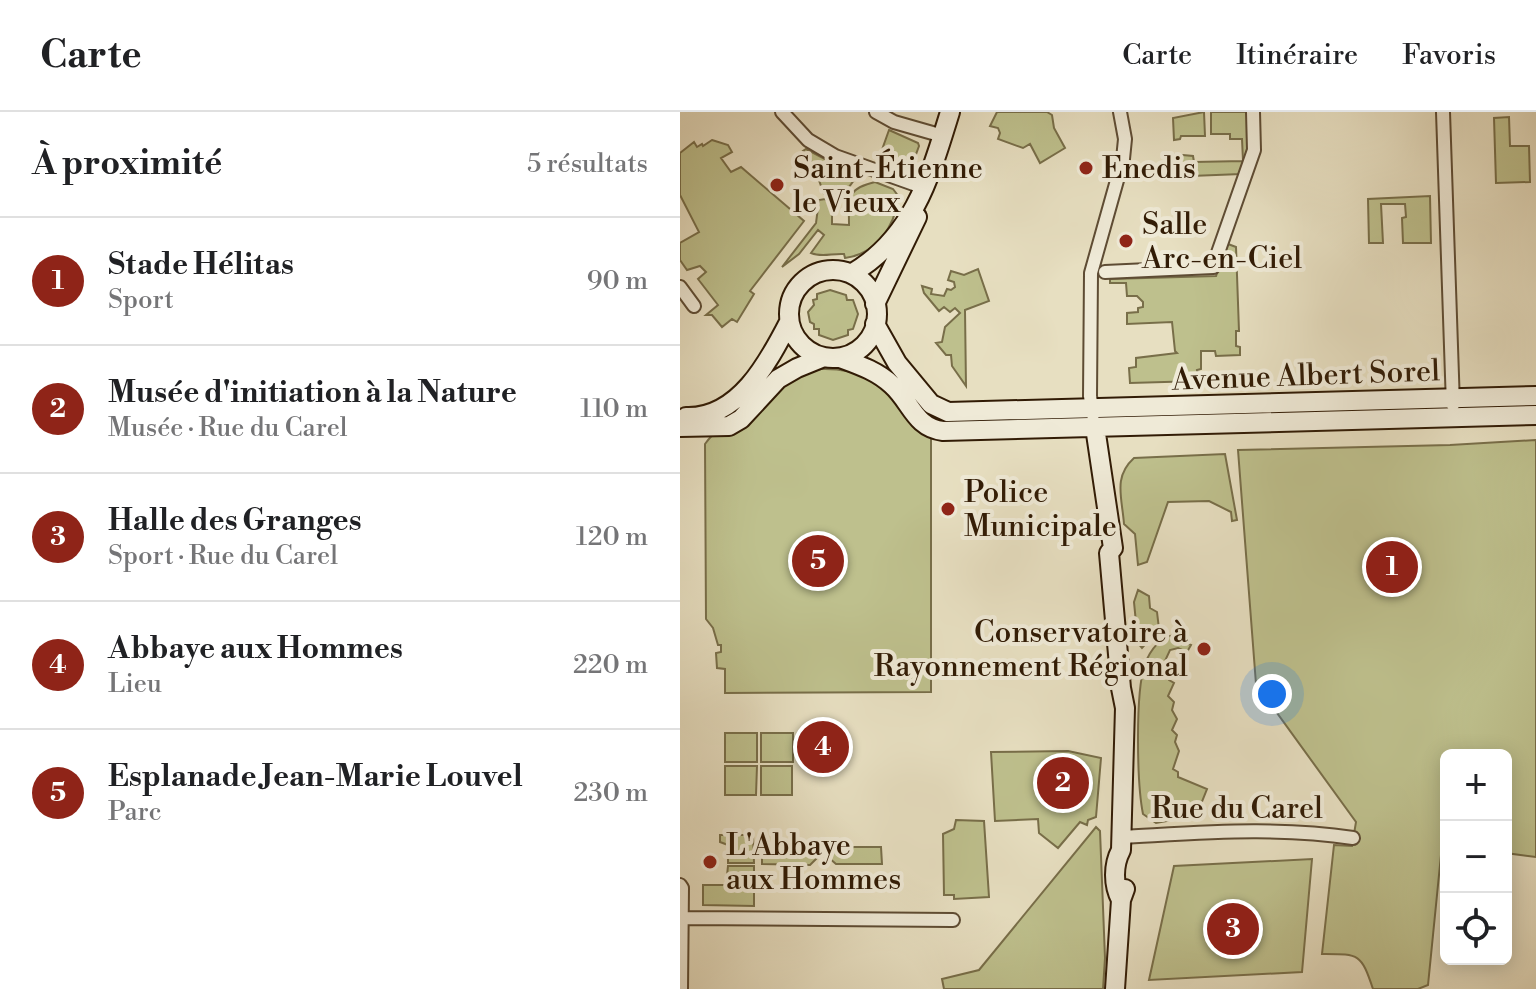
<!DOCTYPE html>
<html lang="fr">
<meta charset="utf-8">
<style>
body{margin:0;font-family:"Libre Bodoni",serif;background:#f2f2f2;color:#202124}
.controls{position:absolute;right:24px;bottom:24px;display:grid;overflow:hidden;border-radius:12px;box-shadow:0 4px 20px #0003}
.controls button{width:72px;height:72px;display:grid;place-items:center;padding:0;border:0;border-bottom:2px solid #e0e0e0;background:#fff;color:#202124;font:40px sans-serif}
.you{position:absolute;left:592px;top:582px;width:28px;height:28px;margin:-20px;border:6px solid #fff;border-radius:50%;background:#1a73e8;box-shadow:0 0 0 12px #1a73e833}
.badge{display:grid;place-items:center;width:52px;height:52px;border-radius:50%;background:#8f2418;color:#fff;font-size:26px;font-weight:700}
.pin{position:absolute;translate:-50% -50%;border:4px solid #fff;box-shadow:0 2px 8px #0006}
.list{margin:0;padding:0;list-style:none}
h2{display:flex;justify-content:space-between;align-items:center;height:104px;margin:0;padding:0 32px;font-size:34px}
h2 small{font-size:26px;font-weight:400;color:#757577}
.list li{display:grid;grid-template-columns:52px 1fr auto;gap:24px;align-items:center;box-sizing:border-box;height:128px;padding:0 32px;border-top:2px solid #e0e0e0}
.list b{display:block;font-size:30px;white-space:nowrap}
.list p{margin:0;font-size:26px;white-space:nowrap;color:#757577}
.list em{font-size:26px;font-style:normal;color:#757577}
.icon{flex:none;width:44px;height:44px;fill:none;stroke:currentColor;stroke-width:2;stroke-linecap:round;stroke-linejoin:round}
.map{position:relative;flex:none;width:856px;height:877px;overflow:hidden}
header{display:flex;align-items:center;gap:48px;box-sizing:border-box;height:112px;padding:0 40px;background:#fff;border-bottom:2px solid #e0e0e0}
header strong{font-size:38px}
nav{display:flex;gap:44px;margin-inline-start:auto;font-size:28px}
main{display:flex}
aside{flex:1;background:#fff}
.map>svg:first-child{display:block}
.green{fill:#bec08d;stroke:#786e49;stroke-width:2}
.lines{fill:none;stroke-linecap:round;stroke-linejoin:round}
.street-casing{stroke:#5e4c34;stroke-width:16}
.secondary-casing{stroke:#311b05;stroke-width:22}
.street{stroke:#efead7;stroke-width:12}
.secondary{stroke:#efead7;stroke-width:18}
.poi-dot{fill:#8f2418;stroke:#efead7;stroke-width:3}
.labels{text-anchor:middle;stroke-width:8;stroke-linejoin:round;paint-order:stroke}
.poi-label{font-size:30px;fill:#311b05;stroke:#efead7;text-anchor:start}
.street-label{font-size:30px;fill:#311b05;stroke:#efead7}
</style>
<header>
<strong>Carte</strong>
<nav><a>Carte</a><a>Itinéraire</a><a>Favoris</a></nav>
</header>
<main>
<aside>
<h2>À proximité<small>5 résultats</small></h2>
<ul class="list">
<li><span class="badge">1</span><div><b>Stade Hélitas</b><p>Sport</p></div><em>90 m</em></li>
<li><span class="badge">2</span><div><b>Musée d'initiation à la Nature</b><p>Musée · Rue du Carel</p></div><em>110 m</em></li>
<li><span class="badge">3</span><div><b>Halle des Granges</b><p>Sport · Rue du Carel</p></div><em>120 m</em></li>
<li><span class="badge">4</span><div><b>Abbaye aux Hommes</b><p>Lieu</p></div><em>220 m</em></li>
<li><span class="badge">5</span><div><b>Esplanade Jean-Marie Louvel</b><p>Parc</p></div><em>230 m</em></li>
</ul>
</aside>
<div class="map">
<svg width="856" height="877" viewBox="0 0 856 877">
<rect width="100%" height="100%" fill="#e7dfc1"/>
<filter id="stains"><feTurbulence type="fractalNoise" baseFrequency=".0025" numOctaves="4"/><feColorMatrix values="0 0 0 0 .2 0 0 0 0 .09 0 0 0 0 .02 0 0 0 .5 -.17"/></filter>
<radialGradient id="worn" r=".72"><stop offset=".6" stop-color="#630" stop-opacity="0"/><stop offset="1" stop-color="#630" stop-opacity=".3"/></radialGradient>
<path class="green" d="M317,0h50l5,3 2,13 11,20 -25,15 -10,-19 -7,4 -25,-9 2,-6 -2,-5 -8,-2z
M524,0l1,24h-24l-1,3 -6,1 -1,-22z
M531,0h37l2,27 -9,35 -75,3 6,-23 21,2 1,6 49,-1 -1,-22h-12v-5h-19z
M829,5l1,29h19l1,36 -34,1 -2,-65z
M209,18l29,13 1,3 -8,22 -33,-7z
M32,28l16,5 4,7 -11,6 10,14 10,-5 63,54 -54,70 4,3 -17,28 -5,-3 -10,8 -10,-12h-6l12,-10 -20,-26 8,-7 -6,-6 -13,4 -7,-10v-17l19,-11 -19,-37v-42l14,-11 3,5 5,-3 1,2z
M126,37l51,27 -19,26 -14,-8 -11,-30 -10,-13z
M195,70l18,7 6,8c-5,30 -22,57 -54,61l-1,-4c-12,-1 -22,4 -33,-1l13,-18 -6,-5 -19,24 -17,13 34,-44 3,-23 6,-1 7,7v18l17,1c0,-26 -4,-36 26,-43z
M750,84l1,47h-28l-1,-25 4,-1 -1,-13h-24l2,39h-14l-1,-44z
M548,132l8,3 3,84h-3v15l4,1v8l-24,1 -1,-5h-14v18l-4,1 2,11 -69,2 -1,-15 7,-1v-9l41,-5 -2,-2 -3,-29 -45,2v-11l11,-1v-4l5,-1v-5l-6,-6h-10l-1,-13h-16v-4l106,-3z
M298,157l11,32 -24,9 1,76 -14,-20 -1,-11h-5l-10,-12 6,-1 3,-15 15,-14 -5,-5 -5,4 -6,-5 -5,4 -15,-18 -2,-7 10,3 -1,5 13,2 3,-7 4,1 4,-3 -1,-5 -6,-2 3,-9 13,4z
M150,178l16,5 1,5h6l5,14 -5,15 -5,1v5l-15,5 -14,-5v-6h-5v-5l-4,-2 -2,-10 6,-7 -1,-5 4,-1v-5z
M141,257c32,-1 59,9 79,36 11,14 13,24 31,32v255l-206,1v-24l-8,-1 -1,-15 5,-1v-7h-3l-5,-17 -7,-9 -1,-175c17,-24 86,-70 116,-75z
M856,328v417l-30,-4v-98h-60v99l-5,1 -13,130 -10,4h-45c-12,-36 -14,-35 -51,-35l12,-109 18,1 4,-24 -100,-138 -18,-234 212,-5z
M545,342l12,66 -5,1 -1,-9 -22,-11 -41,1 -21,60 -9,3 -3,-31 -11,-10c-2,-27 -11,-47 10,-66z
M458,478l11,6 1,12 7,4 2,17 -17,19 -4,-5 -4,-41z
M495,523l1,4 15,6 -4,7 -9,-4 -8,2 -6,13 5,5v12l5,3 -6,13 6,6 -2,8 5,9 -5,11 5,5 -2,7 4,9 -6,18 5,3v5l29,12 -8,20 -21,10 -22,4 -13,-9c-6,-30 -8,-122 2,-150 5,-14 16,-28 30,-29z
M45,621h32v29h-32z
M81,621h32v29h-32z
M388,639l33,7 -5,59 -8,3 -1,5 -7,-3 -22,26 -19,-15 -1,-14 -43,2 -4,-69z
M45,654h32l-1,29h-31z
M81,654h31v29h-31z
M276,708l28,1 5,76 -35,2v-4h-10l-1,-61 11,-5z
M416,715l4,4 5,127 -2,31h-159l-2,-10 37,-9z
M40,723h33l1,28h-26v-18l-8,-3z
M87,733h51v12l-8,8 -48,-1v-15h4z
M148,735h53l1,17h-46l-8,-7z
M632,747l-10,113 -153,8 25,-114z
M48,754h26v40l-51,-1v-20h23z"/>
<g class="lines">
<defs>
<path id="street" d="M102,0l26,28 27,16 90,32
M196,0l18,10 49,14
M763,0l10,293
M425,160l108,-5 41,-117 -1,-38
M0,175l14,19
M413,303l-3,-19 1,-123 32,-114 2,-20 -5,-27
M441,725c78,-4 155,-11 232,1
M0,773l2,3 -1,101
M2,806l271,2"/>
<path id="secondary" d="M109 202a44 44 0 1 1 88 0a44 44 0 1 1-88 0Z
M171,162c62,-36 79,-97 99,-162
M195,192l42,-87
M195,212l22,39 34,41 17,8 588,-16
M160,246c19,7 37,13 52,27 19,17 23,43 51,46l593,-16
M6,305c52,2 82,-54 103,-95
M0,315l49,-1 12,-7 37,-40 19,-11 27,-11
M415,315l18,121 -4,5 12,135 4,20 -4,142c-8,15 -8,35 0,50
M435,877l6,-89 4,-11"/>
</defs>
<use href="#street" class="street-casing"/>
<use href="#secondary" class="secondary-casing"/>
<use href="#street" class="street"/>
<use href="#secondary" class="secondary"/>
</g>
<g class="poi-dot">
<circle cx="406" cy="56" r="8"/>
<circle cx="97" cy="73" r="8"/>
<circle cx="446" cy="129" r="8"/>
<circle cx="268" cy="397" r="8"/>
<circle cx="524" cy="537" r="8"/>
<circle cx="30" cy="750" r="8"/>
</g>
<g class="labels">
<g class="poi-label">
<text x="113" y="66">Saint-Étienne<tspan x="113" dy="34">le Vieux</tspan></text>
<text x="422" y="66">Enedis</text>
<text x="462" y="122">Salle<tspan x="462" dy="34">Arc-en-Ciel</tspan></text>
<text x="284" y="390">Police<tspan x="284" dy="34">Municipale</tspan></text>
<text x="508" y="530" text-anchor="end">Conservatoire à<tspan x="508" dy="34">Rayonnement Régional</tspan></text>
<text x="46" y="743">L'Abbaye<tspan x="46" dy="34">aux Hommes</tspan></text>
</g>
<g class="street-label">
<text transform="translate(626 263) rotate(-2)" y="10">Avenue Albert Sorel</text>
<text x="557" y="706">Rue du Carel</text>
</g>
</g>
<rect width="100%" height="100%" filter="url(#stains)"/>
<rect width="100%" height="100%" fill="url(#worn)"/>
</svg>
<div class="controls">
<button>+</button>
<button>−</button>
<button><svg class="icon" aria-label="locate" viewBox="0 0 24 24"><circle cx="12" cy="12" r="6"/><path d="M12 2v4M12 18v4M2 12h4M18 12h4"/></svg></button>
</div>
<div class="you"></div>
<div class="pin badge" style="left:712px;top:455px">1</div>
<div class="pin badge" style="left:383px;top:671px">2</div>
<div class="pin badge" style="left:553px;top:817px">3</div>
<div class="pin badge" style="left:143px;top:635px">4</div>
<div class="pin badge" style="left:138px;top:449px">5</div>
</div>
</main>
